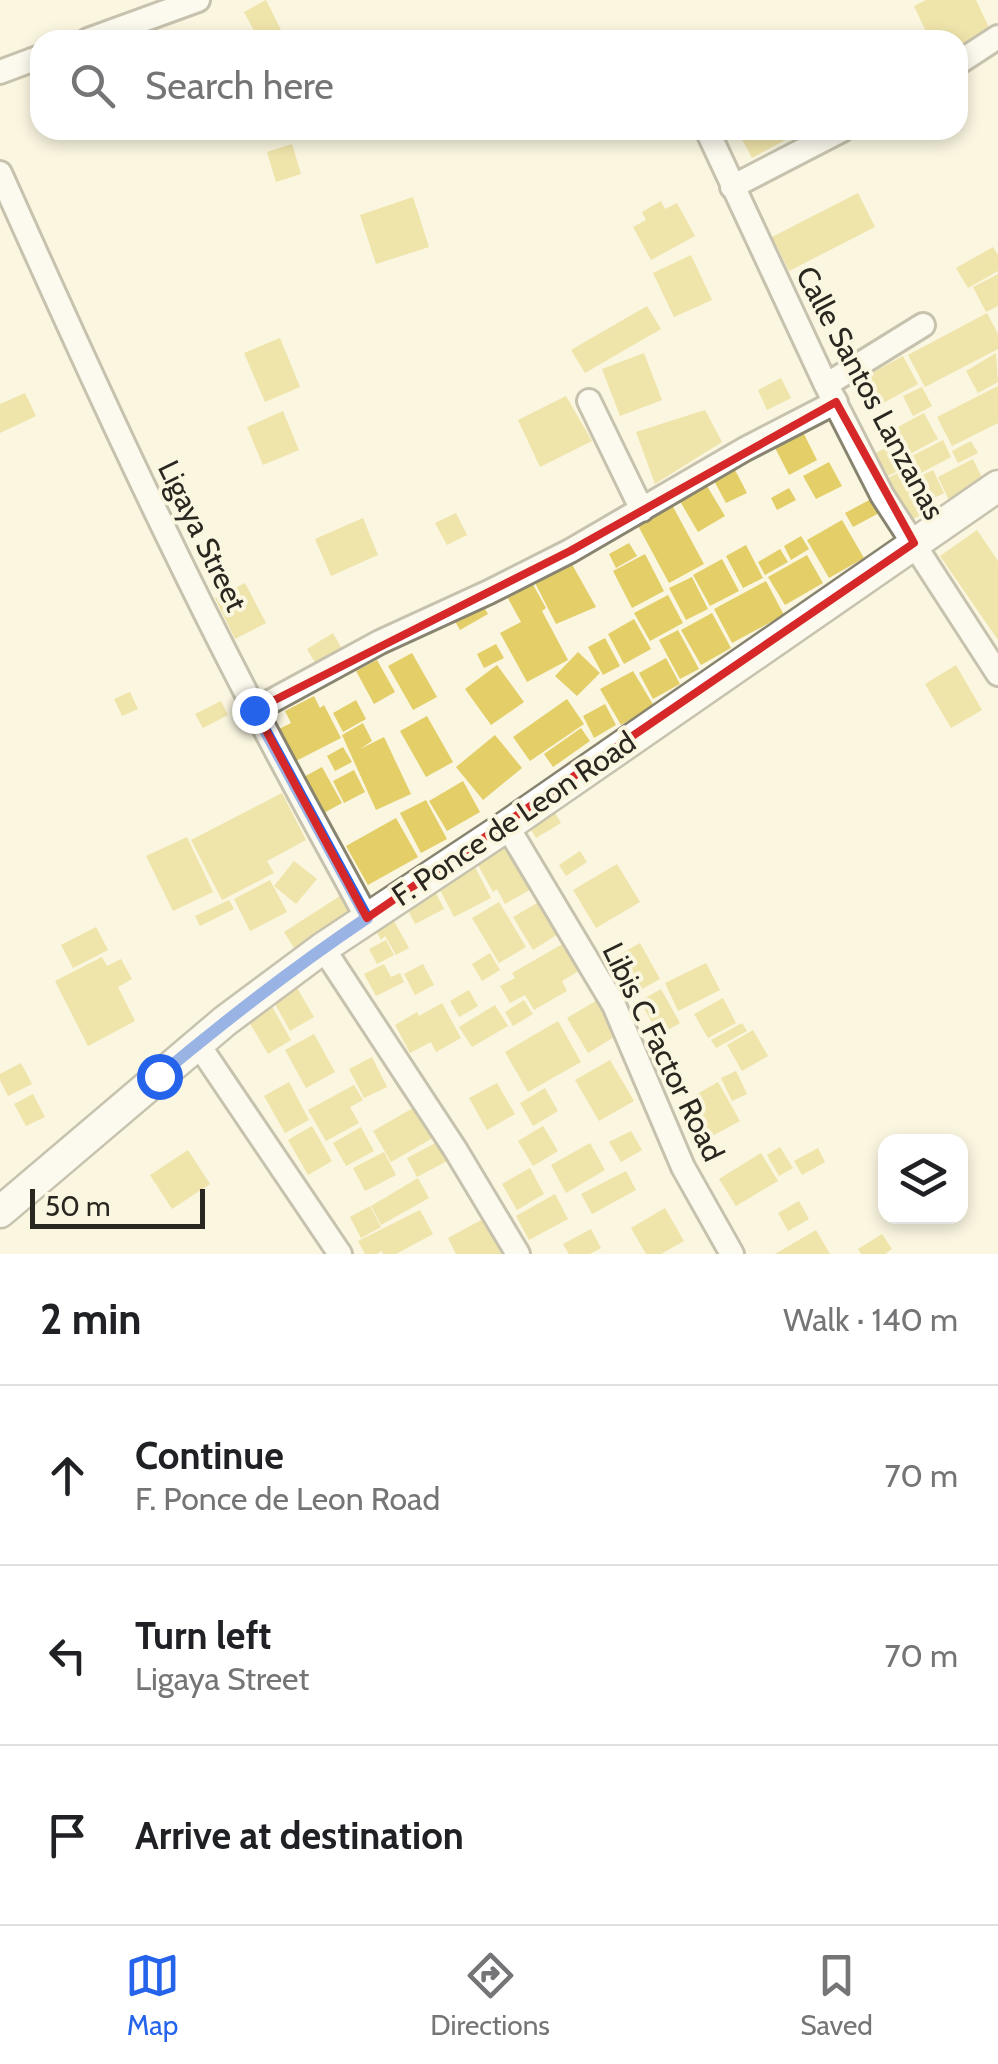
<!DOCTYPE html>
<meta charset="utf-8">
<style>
body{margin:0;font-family:Cabin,sans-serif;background:#f6f6f6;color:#202124}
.controls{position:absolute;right:30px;bottom:30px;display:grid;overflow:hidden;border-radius:20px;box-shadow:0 5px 15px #0003}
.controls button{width:90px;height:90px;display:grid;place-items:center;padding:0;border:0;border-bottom:2px solid #e0e0e0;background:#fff;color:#202124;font:50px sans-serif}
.scale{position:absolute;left:30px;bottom:25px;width:175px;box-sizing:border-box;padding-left:10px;border:5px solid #29271f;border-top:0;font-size:28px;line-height:35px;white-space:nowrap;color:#29271f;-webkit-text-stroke:8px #faf6e0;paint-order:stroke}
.stop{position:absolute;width:30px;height:30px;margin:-22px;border:8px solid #2563eb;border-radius:50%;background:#fff}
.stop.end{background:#2563eb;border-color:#fff;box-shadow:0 2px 10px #0008}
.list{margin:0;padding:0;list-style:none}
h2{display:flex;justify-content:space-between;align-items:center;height:130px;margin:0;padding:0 40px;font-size:42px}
h2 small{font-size:32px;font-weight:400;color:#757577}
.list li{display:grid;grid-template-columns:65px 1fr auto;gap:30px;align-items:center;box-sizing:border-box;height:180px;padding:0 40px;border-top:2px solid #e0e0e0}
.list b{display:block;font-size:38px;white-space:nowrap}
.list p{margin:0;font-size:32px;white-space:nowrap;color:#757577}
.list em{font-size:32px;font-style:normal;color:#757577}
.icon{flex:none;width:55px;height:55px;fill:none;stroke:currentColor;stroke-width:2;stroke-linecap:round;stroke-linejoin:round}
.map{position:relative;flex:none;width:998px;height:1254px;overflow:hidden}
.search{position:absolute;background:#fff;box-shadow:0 5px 15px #0003;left:30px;right:30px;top:30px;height:110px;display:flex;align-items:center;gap:25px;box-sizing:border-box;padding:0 35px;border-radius:30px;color:#757577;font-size:38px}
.sheet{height:670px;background:#fff}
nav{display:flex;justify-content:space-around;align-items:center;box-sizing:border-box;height:140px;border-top:2px solid #e0e0e0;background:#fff;font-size:28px;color:#757577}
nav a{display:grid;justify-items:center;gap:5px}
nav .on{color:#2563eb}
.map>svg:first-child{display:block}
.building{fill:#e3ce68}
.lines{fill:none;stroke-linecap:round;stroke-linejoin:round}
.street-casing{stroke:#888470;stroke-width:28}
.secondary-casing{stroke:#888470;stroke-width:35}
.street{stroke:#fff;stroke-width:22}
.secondary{stroke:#fff;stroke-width:30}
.route{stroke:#2563eb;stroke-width:12}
.marked{fill:none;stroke:#d62828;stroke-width:8;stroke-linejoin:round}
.labels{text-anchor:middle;stroke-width:8;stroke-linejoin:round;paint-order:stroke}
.street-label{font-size:30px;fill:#29271f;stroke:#faf6e0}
</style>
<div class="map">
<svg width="998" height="1254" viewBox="0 0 998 1254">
<rect width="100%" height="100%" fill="#faf6e0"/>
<path class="building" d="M266,0l20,40h-27l-15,-28z
M926,0h50l18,38 -36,17v-15h-28l-16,-34z
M737,130h67l-52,28z
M292,144l9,30 -25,8 -9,-30z
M858,193l17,34 -86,44 -17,-34z
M413,197l16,50 -53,17 -16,-49z
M661,201l4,8 12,-6 18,33 -44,24 -18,-33 13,-7 -4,-8z
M993,247l5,8v16l-30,17 -12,-20z
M691,255l21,45 -38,17 -21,-44z
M998,274v32l-12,6 -13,-25z
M647,306l14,23 -76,44 -14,-23z
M987,313l11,21v15l-73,38 -17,-32z
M280,338l20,49 -35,15 -21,-49z
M644,353l18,47 -42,16 -18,-47z
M996,353l2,29 -20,11 -12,-22z
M903,356l15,28 -44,24 -15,-28z
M781,378l10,20 -24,12 -9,-20z
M998,386v37l-46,23 -15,-29z
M922,387l10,19 -19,10 -10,-20z
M25,393l11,23 -36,17v-29z
M566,396l26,45 -52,26 -22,-47z
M705,410l17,32 -67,42 -19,-52z
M283,411l16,39 -36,15 -16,-38z
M924,413l14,26 -28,15 -14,-26z
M800,426l17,34 -28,15 -18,-35z
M943,440l8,17 -32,17 -9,-17z
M898,441l12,24 -22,11 -12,-23z
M971,441l7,12 -20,10 -6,-12z
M973,459l11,23 -35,18 -11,-23z
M829,462l13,24 -26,13 -13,-23z
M734,468l13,25 -21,10 -13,-24z
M904,470l23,42 -20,10 -23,-42z
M933,470l11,23 -20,10 -11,-23z
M701,476l24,40 -27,16 -24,-41z
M789,488l7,12 -19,10 -6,-12z
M873,498l8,14 -28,15 -8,-14z
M671,503l33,61 -35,19 -33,-61z
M456,513l11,22 -20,10 -12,-22z
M363,518l15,37 -47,21 -16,-37z
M842,520l22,38 -35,20 -22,-38z
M977,530l21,31v79l-58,-84z
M801,536l8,13 -18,11 -7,-14z
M629,543l8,13 -21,12 -7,-14z
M746,545l17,33 -20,10 -17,-32z
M780,549l8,13 -23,13 -7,-13z
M645,554l19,37 -32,17 -19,-37z
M807,555l16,28 -38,22 -17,-28z
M569,559l27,48 -40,17 -24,-47z
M722,559l17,32 -29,15 -17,-31z
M692,577l16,32 -22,11 -17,-32z
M531,581l15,27 -4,3 26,49 -41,22 -27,-49 21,-11 -16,-29z
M766,581l18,34 -52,28 -18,-34z
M245,583l21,40 -31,16 -20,-41z
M477,595l11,19 -28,16 -11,-19z
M668,595l15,28 -33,18 -16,-28z
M712,613l19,35 -30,17 -20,-35z
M634,619l17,30 -27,15 -16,-30z
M678,630l21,39 -19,10 -21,-39z
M333,633l13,23 -26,15 -13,-22z
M605,638l15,28 -17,9 -15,-28z
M496,644l8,14 -20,10 -7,-14z
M578,652l22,21 -23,23 -22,-20z
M412,653l25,44 -24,13 -25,-44z
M666,658l14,26 -27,15 -14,-26z
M377,660l18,32 -21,12 -18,-33z
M497,665l27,37 -33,23 -26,-36z
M956,665l26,45 -31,18 -26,-44z
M633,671l21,35 -33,19 -21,-36z
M130,692l8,17 -16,7 -8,-17z
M314,696l6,12 4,-3 17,33 -51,26 -17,-32 18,-9 -6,-12z
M567,699l17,25 -54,37 -17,-24z
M356,700l10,19 -23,13 -10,-19z
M221,701l7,14 -25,13 -8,-14z
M605,704l11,21 -22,13 -11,-22z
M427,716l26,46 -27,15 -26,-46z
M363,723l9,18 -12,8 24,-12 27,57 -35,16 -34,-75z
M581,728l9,13 -37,26 -9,-13z
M495,735l27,33 -39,32 -27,-33z
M343,747l9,15 -17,9 -8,-15z
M322,767l20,36 -22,12 -20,-36z
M354,770l11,22 -21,11 -11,-22z
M463,781l17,31 -33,19 -18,-30z
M282,793l24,47 -39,21 7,12 -52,27 -31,-60z
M426,800l21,39 -26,14 -21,-40z
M549,803l12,20 -25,15 -12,-20z
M396,818l22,39 -50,28 -22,-39z
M187,837l26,55 -40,19 -27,-55z
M509,840l26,47 -30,17 -8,-15 -4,3 -18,-32z
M580,851l7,11 -21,14 -7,-11z
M294,861l23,18 -21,25 -22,-18z
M473,863l18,35 -37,19 -18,-35z
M617,864l23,38 -44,26 -23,-38z
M270,880l17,32 -37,19 -16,-32z
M434,889l10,20 -29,15 -10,-20z
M340,896l12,22 -53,38 -15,-24z
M229,900l5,9 -34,17 -5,-10z
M499,902l27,45 -27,16 -27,-45z
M539,902l19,32 -25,16 -20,-33z
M390,914l19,34 -13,7 -11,-19 -4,4 -9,-16z
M96,927l12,23 -35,18 -12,-23z
M386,940l8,15 -17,9 -8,-15z
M566,942l16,27 -20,12 5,10 -33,19 -9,-15 -15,8 -10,-17 15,-8 -3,-5z
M640,943l20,36 -27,15 -21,-35z
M490,953l10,17 -18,11 -10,-17z
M102,957l5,9 14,-7 11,20 -14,8 17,34 -47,25 -33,-65z
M706,963l14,27 -42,21 -13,-28z
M384,964l7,13 9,-4 4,9 -28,14 -12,-22z
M423,964l11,21 -19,10 -11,-21z
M293,981l21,36 -24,14 -20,-36z
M661,989l19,34 -21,12 -19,-34z
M469,990l9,16 -19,11 -9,-16z
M604,996l20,35 -36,22 -21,-35z
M723,998l13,25 -28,15 -14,-24z
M524,1000l9,14 -20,12 -8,-14z
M269,1001l22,39 -23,14 -23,-39z
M442,1003l19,35 -25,14 -5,-10 -21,11 -15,-28 22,-13 2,4z
M495,1005l13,21 -36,21 -13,-20z
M558,1021l23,41 -53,30 -23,-40z
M742,1023l5,8 -31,17 -5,-8z
M753,1030l15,26 -26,15 -15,-26z
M314,1034l21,38 -29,16 -21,-38z
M372,1057l15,30 -23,11 -15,-29z
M610,1060l24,41 -35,20 -24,-41z
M21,1063l11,21 -24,12 -8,-16v-6z
M736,1071l11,23 -15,7 -11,-23z
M289,1082l20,38 -24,13 -21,-37z
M718,1082l22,39 -35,19 -22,-38z
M497,1083l18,31 -28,16 -18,-32z
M354,1085l9,15 -13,7 9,16 -33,18 -18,-31z
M545,1088l13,23 -25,15 -13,-23z
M33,1094l12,23 -19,9 -12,-22z
M420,1104l18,31 -47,27 -18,-31z
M312,1126l20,35 -24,14 -20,-35z
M543,1126l15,25 -25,15 -15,-25z
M361,1127l13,24 -28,15 -13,-23z
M631,1131l11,19 -21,12 -12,-20z
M441,1140l10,19 -34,18 -10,-19z
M590,1143l15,27 -39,23 -15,-28z
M780,1147l13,21 -14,8 -12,-21z
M818,1148l7,14 -23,13 -8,-14z
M188,1150l22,34 -38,25 -22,-34z
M384,1152l12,23 -31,16 -12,-23z
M761,1153l17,28 -42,25 -17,-27z
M530,1168l14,26 -27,16 -15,-26z
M626,1171l10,19 -44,24 -11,-20z
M418,1178l11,20 -48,27 -10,-19z
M555,1194l13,25 -39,21 -13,-24z
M799,1201l10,18 -21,12 -10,-18z
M370,1206l11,21 -20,11 -11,-21z
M665,1208l19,33 -23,13h-15l-15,-26z
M420,1210l13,24 -37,20h-13l-1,-3 -5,3h-12l-7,-13z
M483,1219l19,35h-46l-8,-16z
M591,1229l10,19 -11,6h-21l-6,-10z
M816,1230l14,24h-55z
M882,1234l10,15 -7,5h-24l-3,-5z"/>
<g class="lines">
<defs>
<path id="street" d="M88,40l110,-40
M958,63l40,-26
M0,72l40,-15
M707,130l119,255 56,110 116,179
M0,173c81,181 163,361 255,537 36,70 75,139 112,208
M732,187l110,-57
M589,401l53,109
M255,710l125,-68 109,-50 81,-41 175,-102 91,-47 -10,-17 97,-60
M507,826l107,179 69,162 49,87
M323,948l132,201 63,105
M198,1044l142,210"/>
<path id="secondary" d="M0,1212l225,-191 98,-73 184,-122 491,-340"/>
</defs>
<use href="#street" class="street-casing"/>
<use href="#secondary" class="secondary-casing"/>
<use href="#street" class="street"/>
<use href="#secondary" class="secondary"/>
</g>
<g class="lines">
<path class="route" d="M159,1076c67,-56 135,-109 208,-158l-113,-208"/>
</g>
<path d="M0 0H998V1254H0ZM836,402l78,141 -547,375 -112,-208 315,-159z" fill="#faf6e0" fill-opacity=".55" fill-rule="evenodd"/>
<path class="marked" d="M836,402l78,141 -547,375 -112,-208 315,-159z"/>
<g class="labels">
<g class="street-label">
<text transform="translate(870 393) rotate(62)" y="10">Calle Santos Lanzanas</text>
<text transform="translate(202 536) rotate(64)" y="10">Ligaya Street</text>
<text transform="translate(514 819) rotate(-34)" y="10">F. Ponce de Leon Road</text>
<text transform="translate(663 1052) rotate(64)" y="10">Libis C Factor Road</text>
</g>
</g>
</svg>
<div class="controls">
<button><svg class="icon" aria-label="layers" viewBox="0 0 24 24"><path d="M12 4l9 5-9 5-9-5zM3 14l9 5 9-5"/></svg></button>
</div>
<div class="scale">50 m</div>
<div class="stop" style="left:159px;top:1076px"></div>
<div class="stop end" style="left:254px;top:710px"></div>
<div class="search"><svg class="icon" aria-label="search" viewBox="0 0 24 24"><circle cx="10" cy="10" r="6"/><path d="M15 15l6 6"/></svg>Search here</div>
</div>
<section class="sheet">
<h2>2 min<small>Walk · 140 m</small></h2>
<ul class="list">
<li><svg class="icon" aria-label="ahead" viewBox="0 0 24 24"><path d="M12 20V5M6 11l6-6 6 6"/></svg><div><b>Continue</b><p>F. Ponce de Leon Road</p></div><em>70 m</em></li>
<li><svg class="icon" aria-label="left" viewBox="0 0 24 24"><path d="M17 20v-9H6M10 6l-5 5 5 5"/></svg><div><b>Turn left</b><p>Ligaya Street</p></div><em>70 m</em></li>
<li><svg class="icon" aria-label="arrive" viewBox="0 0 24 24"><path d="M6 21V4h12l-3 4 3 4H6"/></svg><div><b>Arrive at destination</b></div></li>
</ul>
</section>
<nav>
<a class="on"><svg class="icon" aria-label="map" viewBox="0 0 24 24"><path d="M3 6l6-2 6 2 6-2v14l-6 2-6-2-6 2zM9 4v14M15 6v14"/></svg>Map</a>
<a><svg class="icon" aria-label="directions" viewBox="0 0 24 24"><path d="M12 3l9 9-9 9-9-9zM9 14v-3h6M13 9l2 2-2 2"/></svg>Directions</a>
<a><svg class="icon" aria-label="saved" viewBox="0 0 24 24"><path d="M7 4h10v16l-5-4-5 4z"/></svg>Saved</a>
</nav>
